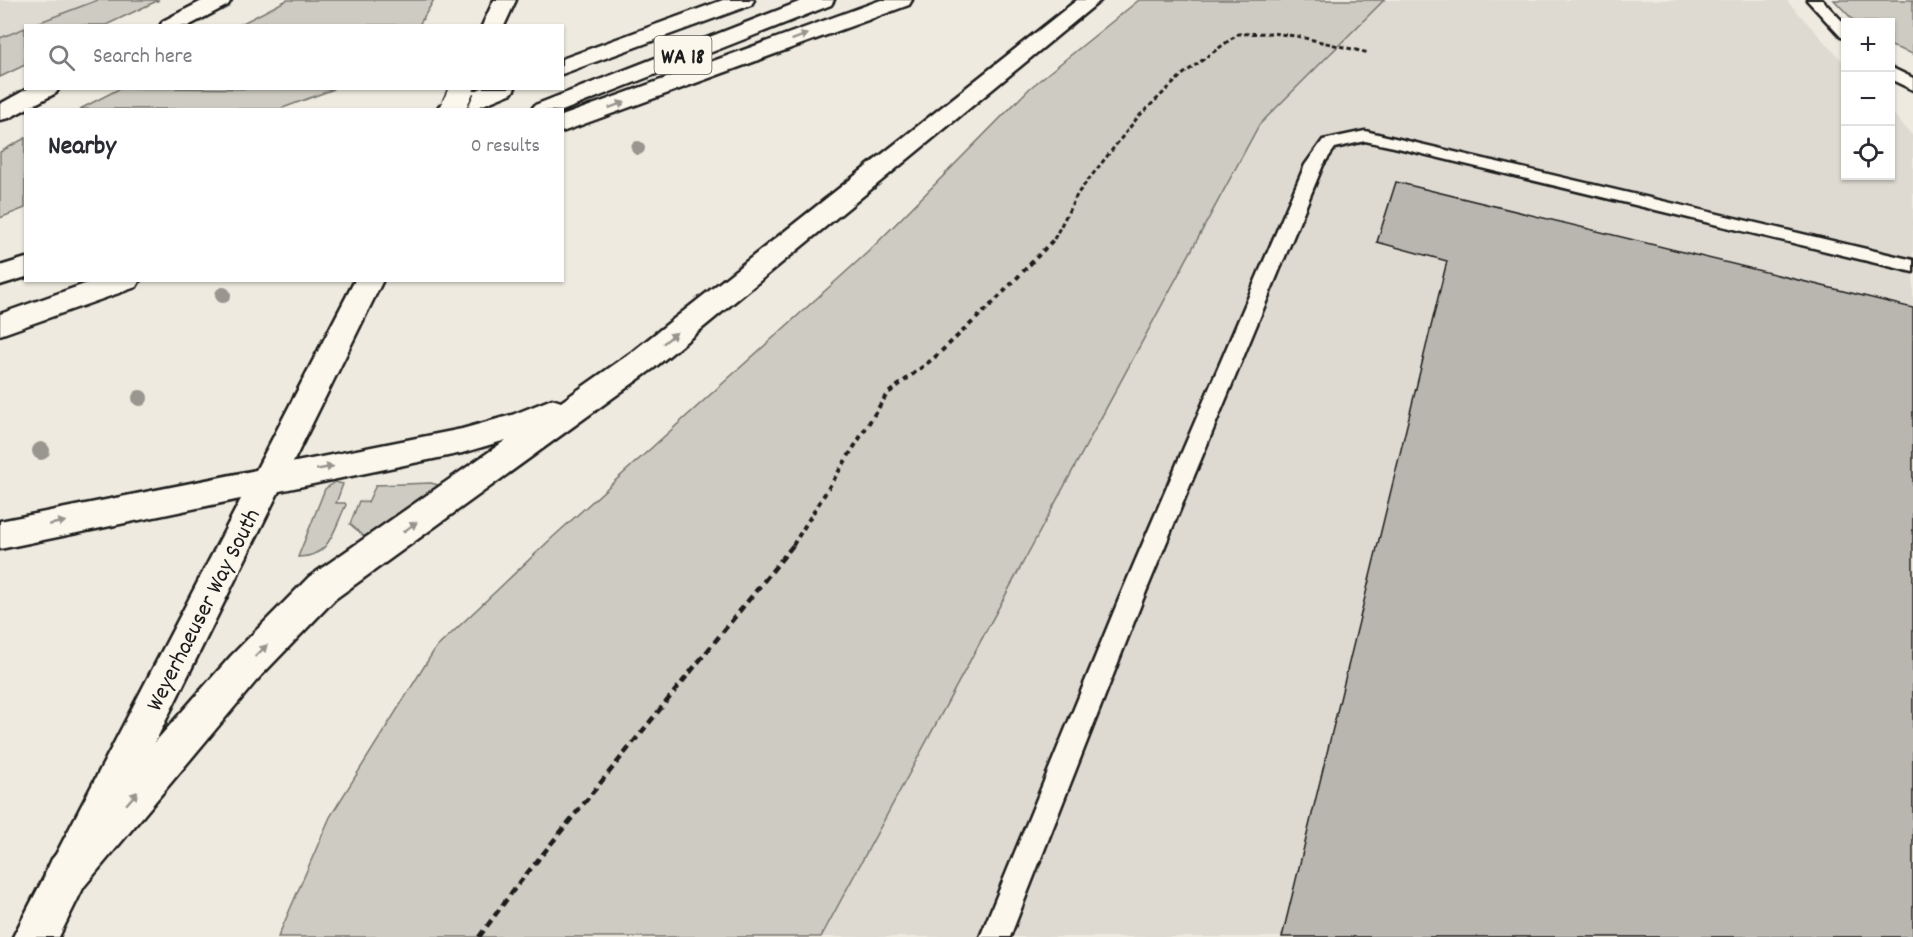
<!DOCTYPE html>
<meta charset="utf-8">
<style>
body{margin:0;font-family:Dekko,sans-serif;background:#f7f7f7;color:#2b2b33}
.controls{position:absolute;right:18px;top:18px;display:grid;overflow:hidden;border-radius:0px;box-shadow:0 2px 4px #0004}
.controls button{width:54px;height:54px;display:grid;place-items:center;padding:0;border:0;border-bottom:2px solid #e1e1e2;background:#fff;color:#2b2b33;font:30px sans-serif}
.list{margin:0;padding:0;list-style:none}
h2{display:flex;justify-content:space-between;align-items:center;height:78px;margin:0;padding:0 24px;font-size:26px}
h2 small{font-size:20px;font-weight:400;color:#7c7c81}
.icon{flex:none;width:33px;height:33px;fill:none;stroke:currentColor;stroke-width:2;stroke-linecap:round;stroke-linejoin:round}
.map{position:relative;flex:none;width:1913px;height:937px;overflow:hidden}
.search{position:absolute;background:#fff;box-shadow:0 2px 4px #0004;left:24px;top:24px;width:540px;height:66px;display:flex;align-items:center;gap:15px;box-sizing:border-box;padding:0 21px;border-radius:0px;color:#7c7c81;font-size:22px}
.panel{position:absolute;background:#fff;box-shadow:0 2px 4px #0004;left:24px;top:108px;width:540px;height:174px;border-radius:0px}
.map>svg:first-child{display:block}
.built{fill:#dedad1}
.green{fill:#ceccc2;stroke:#75746f;stroke-width:1.5}
.building{fill:#b9b6af;stroke:#1c1c1c;stroke-width:1.5}
.lines{fill:none;stroke-linecap:round;stroke-linejoin:round}
.service-casing{stroke:#1c1c1c;stroke-width:5}
.tertiary-casing{stroke:#1c1c1c;stroke-width:5}
.motorway-casing{stroke:#1c1c1c;stroke-width:5}
.path-far2{stroke:#1c1c1c;stroke-width:3;stroke-dasharray:4.5 3;stroke-linecap:butt}
.path-far1{stroke:#1c1c1c;stroke-width:4;stroke-dasharray:5 4.5;stroke-linecap:butt}
.path{stroke:#1c1c1c;stroke-width:4.5;stroke-dasharray:8 5;stroke-linecap:butt}
.service{fill:#fbf7ec;fill-rule:evenodd}
.tertiary{fill:#fbf7ec;fill-rule:evenodd}
.motorway{fill:#fbf7ec;fill-rule:evenodd}
.tertiary-bridge-casing{stroke:#1c1c1c;stroke-width:27;stroke-linecap:butt}
.tertiary-bridge{stroke:#fbf7ec;stroke-width:24}
.tree{fill:#98968f}
.oneway{fill:#97948e}
.labels{text-anchor:middle;stroke-width:4.5;stroke-linejoin:round;paint-order:stroke}
.shield{fill:#fbf7ec;stroke:#5f5e5a;stroke-width:1.5}
.shield-label{font-size:22px;font-weight:bold;fill:#1c1c1c}
.street-label{font-size:24px;fill:#1c1c1c;stroke:#fbf7ec}
</style>
<div class="map">
<svg width="1913" height="937" viewBox="0 0 1913 937">
<rect width="100%" height="100%" fill="#eeeadf"/>
<filter id="ink" filterUnits="userSpaceOnUse"><feTurbulence type="fractalNoise" baseFrequency=".0167" numOctaves="2"/><feDisplacementMap in="SourceGraphic" scale="12" xChannelSelector="R" yChannelSelector="G"/><feConvolveMatrix kernelMatrix="1 2 1 2 8 2 1 2 1" color-interpolation-filters="sRGB"/></filter>
<g filter="url(#ink)">
<path class="built" d="M0,0h98l-66,25 -6,1 -1,2 -25,10z
M1384,0h402l59,64 1,112h44l1,-64 22,24v801h-1092l438,-812z"/>
<path class="green" d="M98,0h61l-53,25h-74z
M287,0h147l-15,25h-180z
M1139,0h245l-125,125 -438,812h-543l52,-120 105,-168 118,-112 316,-286 161,-163z
M1834,0h79v54l-22,-8 -1,-24h-35z
M25,28v37l-25,12v-39z
M119,89v-1l215,1 -54,20h-200z
M25,138v70l-25,10v-66z
M335,482l8,2 -7,19h9l1,2c-13,25 -15,52 -48,52l27,-68z
M431,483l7,2 -3,4 -70,48 -15,-13 9,-23 9,1 8,-17z"/>
<path class="building" d="M1396,182l517,126v629h-631l165,-676 -70,-19z"/>
<g class="lines">
<defs>
<path id="service" d="M1807,0h15l24,25v13l-5,-1z
M1890,67l23,11v12l-23,-11z
M1365,131l548,129v12l-519,-125 -29,-6 -30,7 -12,17 -180,434 -133,338h-30l139,-338 186,-434 18,-25z"/>
<path id="tertiary" d="M494,0h22l-12,26h-22z
M355,280h28l-324,657h-46z"/>
<path id="motorway" d="M204,0h27l-3,5 -40,21h-28l3,-5z
M723,0h31l-3,5 -189,69v-15z
M804,0h30l-3,5 -269,106 -31,-1 4,-5z
M881,0h31l-3,5 -347,127v-16z
M1077,0h24l-447,368 -319,231 -78,81 -175,209 -15,7 -15,-7 -7,-15 7,-15 179,-203 78,-79 197,-137 -44,13 -462,96v-28l462,-92 50,-14 40,-16 9,3 71,-50z
M29,88h30l-3,5 -47,25 -9,2v-16z
M482,88h33l-3,5 -41,17h-35l4,-5z
M26,258v19l-26,8v-19z
M96,280h44l-4,7 -136,48v-21z"/>
</defs>
<use href="#service" class="service-casing"/>
<use href="#tertiary" class="tertiary-casing"/>
<use href="#motorway" class="motorway-casing"/>
<path class="path-far2" d="M1054,239l24,-46 60,-76 44,-42 56,-41 33,-1 25,3 73,17"/>
<path class="path-far1" d="M793,545l94,-151 47,-36 61,-57 60,-63"/>
<path class="path" d="M479,937l33,-45 282,-348"/>
<use href="#service" class="service"/>
<use href="#tertiary" class="tertiary"/>
<use href="#motorway" class="motorway"/>
<defs>
<path id="tertiary-bridge" d="M452,110l10,-22"/>
</defs>
<use href="#tertiary-bridge" class="tertiary-bridge-casing"/>
<use href="#tertiary-bridge" class="tertiary-bridge"/>
</g>
<g class="tree">
<circle cx="638" cy="148" r="7"/>
<circle cx="223" cy="295" r="8"/>
<circle cx="140" cy="398" r="8"/>
<circle cx="41" cy="451" r="9"/>
</g>
<defs><path id="oneway-solid" d="M-6-.8H1V-3.2L6.5 0L1 3.2V.8H-6Z" transform="scale(1.5)"/></defs>
<g class="oneway">
<use href="#oneway-solid" transform="translate(800 37) rotate(-20)"/>
<use href="#oneway-solid" transform="translate(617 105) rotate(-20)"/>
<use href="#oneway-solid" transform="translate(670 338) rotate(-39)"/>
<use href="#oneway-solid" transform="translate(325 468) rotate(-11)"/>
<use href="#oneway-solid" transform="translate(57 523) rotate(-11)"/>
<use href="#oneway-solid" transform="translate(410 527) rotate(-35)"/>
<use href="#oneway-solid" transform="translate(261 651) rotate(-45)"/>
<use href="#oneway-solid" transform="translate(132 798) rotate(-49)"/>
</g>
</g>
<g class="labels">
<rect class="shield" x="654.5" y="36" width="57" height="38" rx="4.5"/>
<g class="shield-label">
<text x="683" y="63">WA 18</text>
</g>
<g class="street-label">
<text transform="translate(202 609) rotate(-63)" y="8">Weyerhaeuser Way South</text>
</g>
</g>
</svg>
<div class="controls">
<button>+</button>
<button>−</button>
<button><svg class="icon" aria-label="locate" viewBox="0 0 24 24"><circle cx="12" cy="12" r="6"/><path d="M12 2v4M12 18v4M2 12h4M18 12h4"/></svg></button>
</div>
<div class="search"><svg class="icon" aria-label="search" viewBox="0 0 24 24"><circle cx="10" cy="10" r="6"/><path d="M15 15l6 6"/></svg>Search here</div>
<section class="panel">
<h2>Nearby<small>0 results</small></h2>
<ul class="list">
</ul>
</section>
</div>
